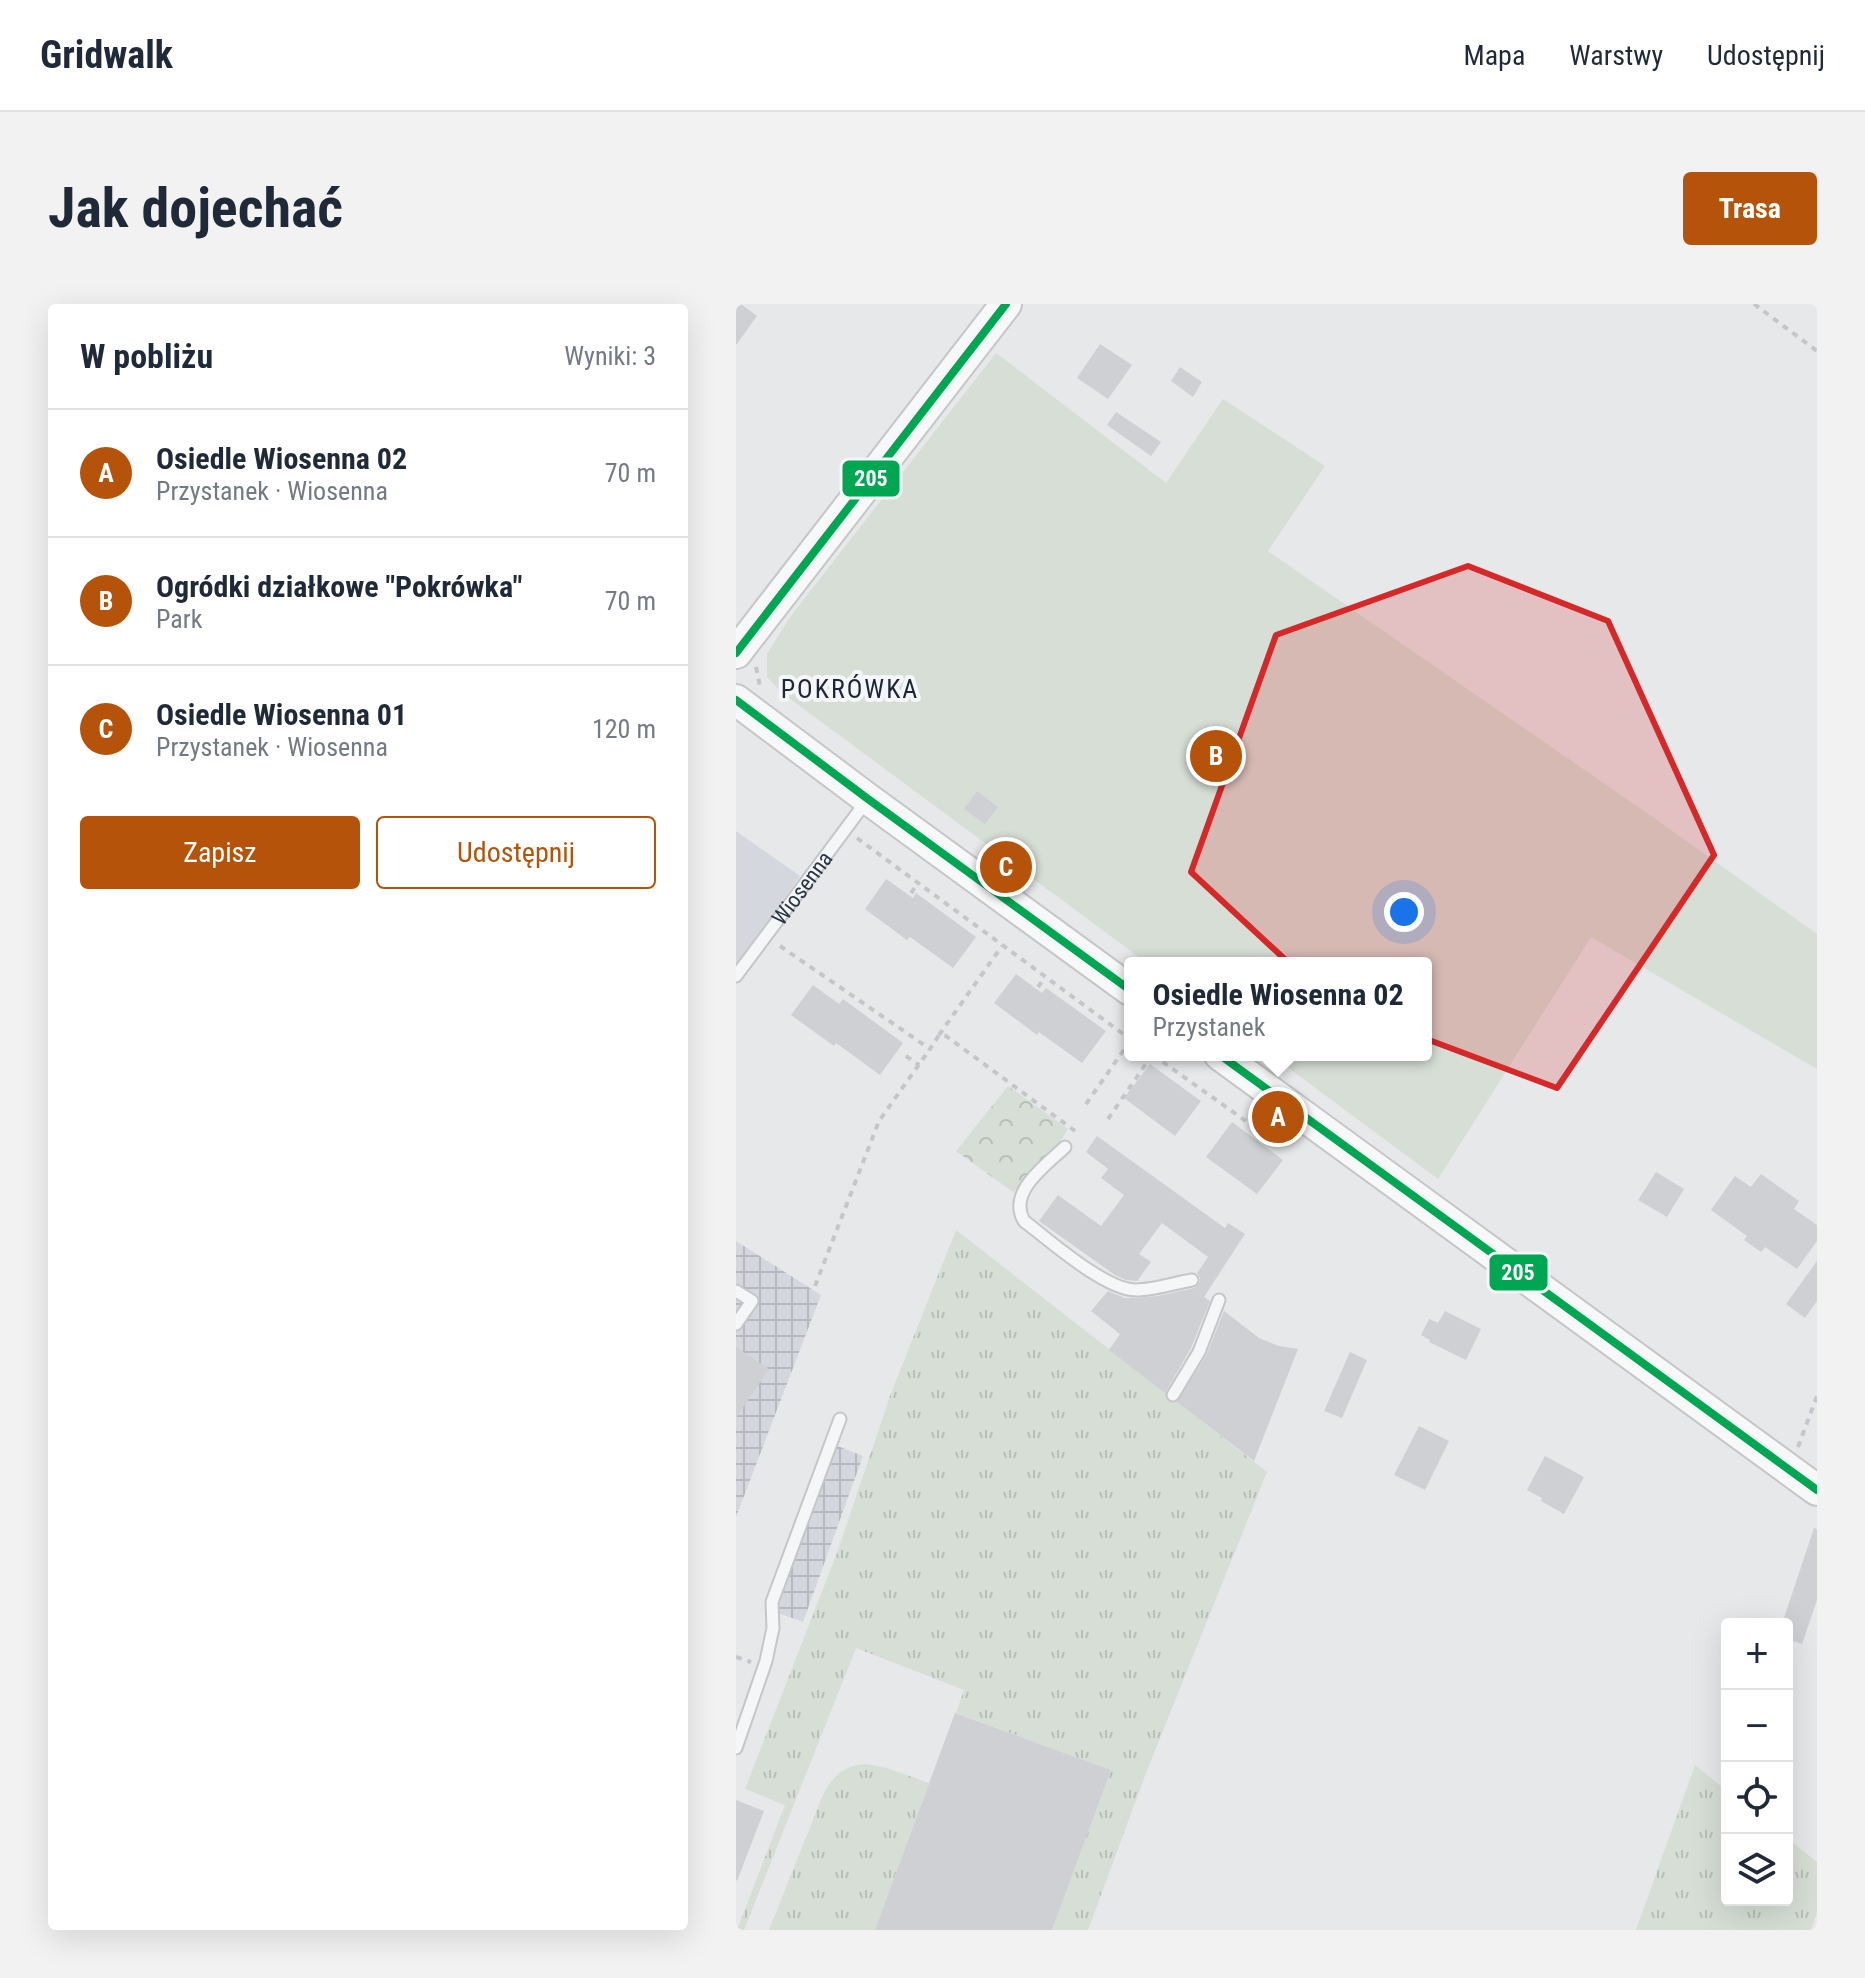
<!DOCTYPE html>
<html lang="pl">
<meta charset="utf-8">
<style>
body{margin:0;font-family:"Roboto Condensed",sans-serif;background:#f2f2f3;color:#1f2937}
.controls{position:absolute;right:24px;bottom:24px;display:grid;overflow:hidden;border-radius:8px;box-shadow:0 8px 32px #0002}
.controls button{width:72px;height:72px;display:grid;place-items:center;padding:0;border:0;border-bottom:2px solid #e0e1e3;background:#fff;color:#1f2937;font:40px sans-serif}
.you{position:absolute;left:668px;top:608px;width:28px;height:28px;margin:-20px;border:6px solid #fff;border-radius:50%;background:#1a73e8;box-shadow:0 0 0 12px #1a73e833}
.badge{display:grid;place-items:center;width:52px;height:52px;border-radius:50%;background:#b45309;color:#fff;font-size:26px;font-weight:700}
.pin{position:absolute;translate:-50% -50%;border:4px solid #fff;box-shadow:0 2px 8px #0006}
.popup{position:absolute;left:388px;top:653px;width:308px;height:104px;box-sizing:border-box;display:grid;place-content:center;border-radius:8px;background:#fff;filter:drop-shadow(0 2px 6px #0005);font-size:26px;white-space:nowrap;color:#747a83}
.popup b{font-size:30px;color:#1f2937}
.popup::after{content:'';position:absolute;left:50%;top:100%;margin-left:-16px;border:16px solid transparent;border-top-color:#fff}
.list{margin:0;padding:0;list-style:none}
h2{display:flex;justify-content:space-between;align-items:center;height:104px;margin:0;padding:0 32px;font-size:34px}
h2 small{font-size:26px;font-weight:400;color:#747a83}
.list li{display:grid;grid-template-columns:52px 1fr auto;gap:24px;align-items:center;box-sizing:border-box;height:128px;padding:0 32px;border-top:2px solid #e0e1e3}
.list b{display:block;font-size:30px;white-space:nowrap}
.list p{margin:0;font-size:26px;white-space:nowrap;color:#747a83}
.list em{font-size:26px;font-style:normal;color:#747a83}
.actions{display:flex;gap:16px;padding:24px 32px}
.actions a{flex:1;padding:18px 0;border:2px solid #b45309;border-radius:8px;text-align:center;font-size:28px;color:#b45309}
.actions .main{background:#b45309;color:#fff}
.icon{flex:none;width:44px;height:44px;fill:none;stroke:currentColor;stroke-width:2;stroke-linecap:round;stroke-linejoin:round}
.map{position:relative;flex:none;width:1081px;height:1626px;overflow:hidden;border-radius:8px}
header{display:flex;align-items:center;gap:48px;box-sizing:border-box;height:112px;padding:0 40px;background:#fff;border-bottom:2px solid #e0e1e3}
header strong{font-size:38px}
nav{display:flex;gap:44px;margin-inline-start:auto;font-size:28px}
.intro{display:flex;align-items:center;justify-content:space-between;box-sizing:border-box;height:192px;padding:0 48px}
h1{margin:0;font-size:56px}
.button{padding:20px 36px;border-radius:8px;background:#b45309;color:#fff;font-size:28px;font-weight:700}
main{display:flex;gap:48px;padding:0 48px}
aside{flex:1;background:#fff;border-radius:8px;box-shadow:0 8px 32px #0002}
.map>svg:first-child{display:block}
.built{fill:#d4d7dd}
.industrial{fill:url(#industrial-grid)}
.grass{fill:url(#grass-tufts)}
.forest{fill:url(#forest-crowns)}
.garden{fill:#d6ded6}
.building{fill:#ced0d3}
.lines{fill:none;stroke-linecap:round;stroke-linejoin:round}
.lane-casing{stroke:#c4c6c8;stroke-width:15}
.secondary-casing{stroke:#c4c6c8;stroke-width:34}
.path{stroke:#c5c6ca;stroke-width:4;stroke-dasharray:6 6;stroke-linecap:butt}
.lane{stroke:#f5f6f7;stroke-width:11}
.secondary{stroke:#f8f8f8;stroke-width:30}
.bus-1-casing{stroke:#f4f6f9;stroke-width:14}
.bus-1{stroke:#00a651;stroke-width:8}
.marked{fill:#d62828;fill-opacity:0.2;stroke:#d62828;stroke-width:6;stroke-linejoin:round}
.labels{text-anchor:middle;stroke-width:8;stroke-linejoin:round;paint-order:stroke}
.street-label{font-size:22px;fill:#2b3445;stroke:#f4f6f9}
.quarter-label{font-size:26px;letter-spacing:2px;fill:#1d2536;stroke:#f4f6f9}
.line-badge{stroke:#f4f6f9;stroke-width:3}
.badge-label{font-size:22px;text-anchor:middle;font-weight:bold;fill:#fff}
</style>
<header>
<strong>Gridwalk</strong>
<nav><a>Mapa</a><a>Warstwy</a><a>Udostępnij</a></nav>
</header>
<div class="intro"><h1>Jak dojechać</h1><a class="button">Trasa</a></div>
<main>
<aside>
<h2>W pobliżu<small>Wyniki: 3</small></h2>
<ul class="list">
<li><span class="badge">A</span><div><b>Osiedle Wiosenna 02</b><p>Przystanek · Wiosenna</p></div><em>70 m</em></li>
<li><span class="badge">B</span><div><b>Ogródki działkowe &quot;Pokrówka&quot;</b><p>Park</p></div><em>70 m</em></li>
<li><span class="badge">C</span><div><b>Osiedle Wiosenna 01</b><p>Przystanek · Wiosenna</p></div><em>120 m</em></li>
</ul>
<div class="actions"><a class="main">Zapisz</a><a>Udostępnij</a></div>
</aside>
<div class="map">
<svg width="1081" height="1626" viewBox="0 0 1081 1626">
<defs>
<pattern id="industrial-grid" width="8" height="8" patternUnits="userSpaceOnUse" patternTransform="scale(2)"><rect width="8" height="8" fill="#d4d7dd"/><path d="M0 4h8M4 0v8" fill="none" stroke="#b6b9bf"/></pattern>
<pattern id="grass-tufts" width="24" height="20" patternUnits="userSpaceOnUse" patternTransform="scale(2)"><rect width="24" height="20" fill="#d6ded6"/><path d="M3 7l-1-3M5 7V3M7 7l1-3M15 17l-1-3M17 17v-4M19 17l1-3" fill="none" stroke="#b8bfb9"/></pattern>
<pattern id="forest-crowns" width="20" height="18" patternUnits="userSpaceOnUse" patternTransform="scale(2)"><rect width="20" height="18" fill="#d6ded6"/><path d="M2 6a3 3 0 1 1 6 0M12 15a3 3 0 1 1 6 0" fill="none" stroke="#b8bfb9"/></pattern>
</defs>
<rect width="100%" height="100%" fill="#e6e8ea"/>
<path class="built" d="M0,527l64,45 -64,89z"/>
<path class="industrial" d="M0,937l85,54 -85,222z
M99,1141l28,11 -60,166 -28,-10z"/>
<path class="grass" d="M220,926l311,242 -121,301 -58,157h-36l59,-160 -155,-57 8,-23 -108,-42 -112,282h-7l48,-125 -40,-16 92,-236 53,-157z
M130,1460l21,4 42,15 -54,147h-106l54,-135c9,-18 21,-30 43,-31z
M959,1461l32,26v109h60v-62l30,24v50l-6,18h-175z"/>
<path class="forest" d="M272,782l60,43 -17,25 -38,38 -57,-41z"/>
<path class="garden" d="M260,49l170,130 57,-84 102,67 -57,85 389,269 160,114v135l-226,-132 -153,242 -167,-124h155v-92h-279l-366,-271 -14,-15v-23l23,-37z"/>
<path class="building" d="M0,0h5l16,12 -21,29z
M364,40l32,21 -24,34 -31,-21z
M444,63l22,15 -9,15 -22,-16z
M380,108l45,30 -10,14 -44,-31z
M241,487l21,16 -13,17 -21,-15z
M150,575l27,19 3,-5 60,44 -23,31 -43,-31 -3,3 -42,-31z
M280,670l26,19 4,-5 60,43 -24,32 -43,-31 -2,3 -43,-32z
M77,681l26,19 4,-5 60,44 -23,32 -44,-32 -2,3 -43,-31z
M414,760l51,37 -26,35 -51,-38z
M496,818l51,38 -26,34 -51,-37z
M361,832l128,92 3,-5 17,11 -41,63 6,4 -19,47 -26,45 -56,-43 11,-16 -29,-23 17,-20 17,7h11l22,-2 36,-8 6,-6v-4l-3,-5 11,-16 -46,-34 -23,31 12,8 -14,19 -11,-1 -11,-5 -76,-54 19,-26 43,31 23,-31 -23,-17 7,-9 -22,-17z
M920,868l28,17 -17,28 -29,-17z
M1025,870l38,27 -5,8 23,16v16l-20,28 -32,-22 -4,5 -17,-12 3,-4 -36,-26 24,-34 16,11z
M1081,957v40l-12,17 -19,-14z
M488,1007l35,27 20,8 19,3 -44,112 -77,-59 29,-46z
M709,1007l36,18 -15,31 -37,-18 1,-2 -9,-5 8,-16 9,4z
M0,1043l33,22 -33,49z
M614,1048l17,8 -25,58 -18,-7z
M683,1122l30,15 -24,49 -31,-15z
M809,1152l39,21 -20,37 -23,-13 1,-3 -15,-8z
M1078,1224l3,1v71l-15,44 -15,-5v-15h-5z
M219,1409l156,57 -59,160h-177z
M0,1496l28,11 -27,70 -1,-1z"/>
<g class="lines">
<defs>
<g id="lane">
<path id="s1" d="M0,672l132,-177"/>
<path d="M329,843c-19,18 -58,45 -41,74 25,19 81,69 112,69 18,0 38,-7 56,-10"/>
<path d="M0,987l16,10 -16,23"/>
<path d="M437,1091l26,-43 20,-52"/>
<path d="M0,1444l30,-87 7,-33 -1,-26 68,-183"/>
</g>
<path id="secondary" d="M0,349l270,-349
M0,396l132,99 262,191
M484,751l597,435"/>
</defs>
<use href="#lane" class="lane-casing"/>
<use href="#secondary" class="secondary-casing"/>
<path class="path" d="M1018,0l63,47
M20,363l4,19
M121,534l273,201
M175,589l7,-10
M44,642l150,103 9,-14 7,1 129,95
M302,683l7,-10
M203,731l63,-89
M417,751l111,79 -4,6
M170,752l13,9
M350,800l44,-63
M372,815l44,-64
M79,982l64,-165 51,-72
M1062,1143l19,-51
M0,1353l15,5"/>
<use href="#lane" class="lane"/>
<use href="#secondary" class="secondary"/>
<defs>
<path id="bus-1" d="M0,349l270,-349
M0,396l132,99 262,191
M484,751l597,435"/>
</defs>
<use href="#bus-1" class="bus-1-casing"/>
<use href="#bus-1" class="bus-1"/>
</g>
<path class="marked" d="M732,262l140,55 106,234 -157,233 -224,-84 -142,-132 85,-237z"/>
<g class="labels">
<g class="street-label">
<text dy="8" stroke="none"><textPath href="#s1" startOffset="110">Wiosenna</textPath></text>
</g>
<g class="quarter-label">
<text x="114" y="394">POKRÓWKA</text>
</g>
</g>
<g class="line-badge">
<rect x="105" y="155" width="60" height="39" rx="8" fill="#00a651"/>
<rect x="752" y="949" width="61" height="39" rx="8" fill="#00a651"/>
</g>
<g class="badge-label">
<text x="135" y="182">205</text>
<text x="782" y="976">205</text>
</g>
</svg>
<div class="controls">
<button>+</button>
<button>−</button>
<button><svg class="icon" aria-label="locate" viewBox="0 0 24 24"><circle cx="12" cy="12" r="6"/><path d="M12 2v4M12 18v4M2 12h4M18 12h4"/></svg></button>
<button><svg class="icon" aria-label="layers" viewBox="0 0 24 24"><path d="M12 4l9 5-9 5-9-5zM3 14l9 5 9-5"/></svg></button>
</div>
<div class="you"></div>
<div class="pin badge" style="left:542px;top:813px">A</div>
<div class="popup"><b>Osiedle Wiosenna 02</b>Przystanek</div>
<div class="pin badge" style="left:480px;top:452px">B</div>
<div class="pin badge" style="left:270px;top:563px">C</div>
</div>
</main>
